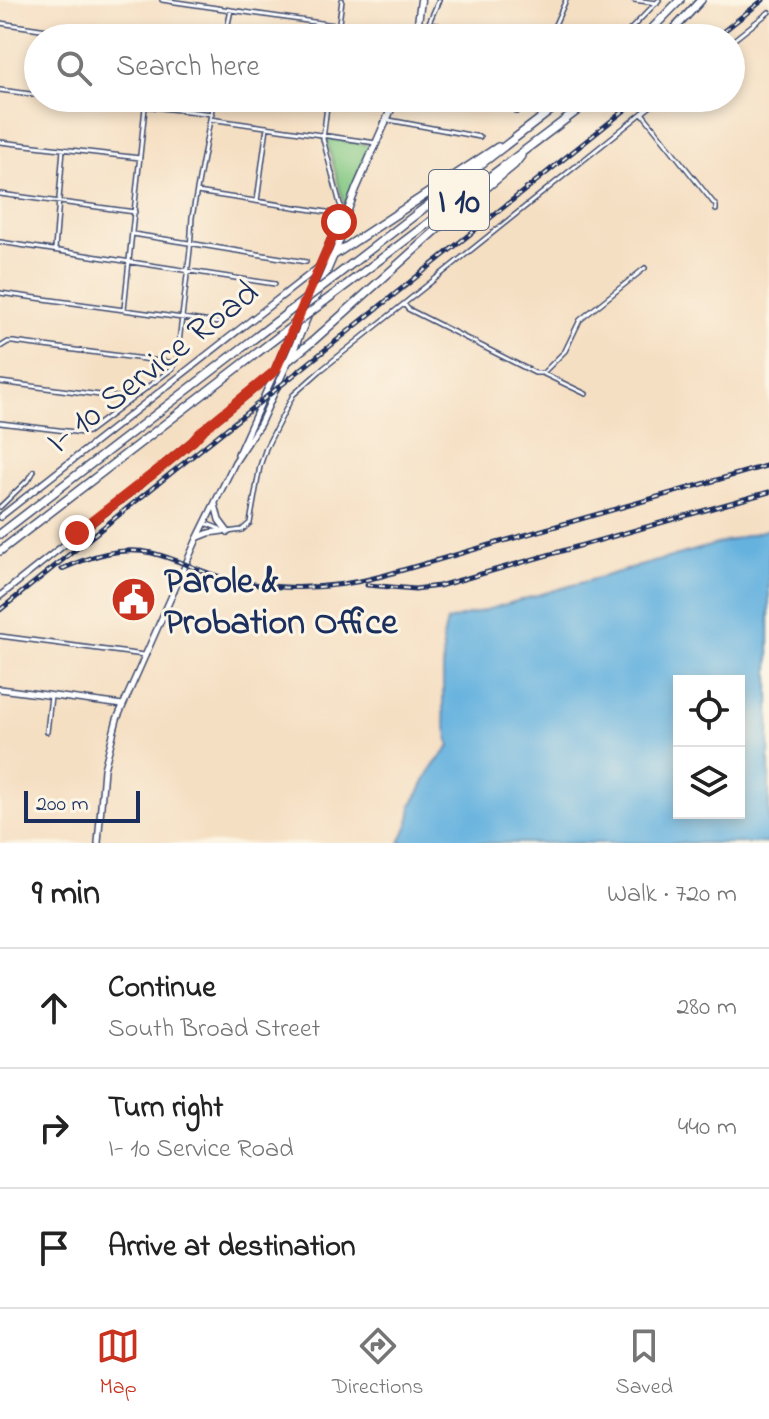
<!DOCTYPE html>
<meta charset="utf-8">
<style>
body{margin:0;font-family:"Indie Flower",sans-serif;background:#f6f6f6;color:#222}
.controls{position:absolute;right:24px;bottom:24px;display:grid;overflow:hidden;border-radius:0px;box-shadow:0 4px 12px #0003}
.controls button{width:72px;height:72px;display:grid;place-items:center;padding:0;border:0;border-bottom:2px solid #e0e0e0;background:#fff;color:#222;font:40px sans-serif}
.scale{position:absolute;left:24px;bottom:20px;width:116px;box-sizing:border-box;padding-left:8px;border:4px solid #1b2f5e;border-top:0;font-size:22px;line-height:28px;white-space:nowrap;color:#1b2f5e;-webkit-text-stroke:6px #fcf5e5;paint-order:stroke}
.stop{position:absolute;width:24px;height:24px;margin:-18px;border:6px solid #c8321e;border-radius:50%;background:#fff}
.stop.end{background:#c8321e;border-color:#fff;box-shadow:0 2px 8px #0008}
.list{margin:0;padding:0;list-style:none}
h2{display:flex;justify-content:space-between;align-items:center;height:104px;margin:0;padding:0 32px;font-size:34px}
h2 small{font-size:26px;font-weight:400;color:#767676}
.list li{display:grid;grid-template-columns:52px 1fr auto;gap:24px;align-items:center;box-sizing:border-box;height:120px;padding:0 32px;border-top:2px solid #e0e0e0}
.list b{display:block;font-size:30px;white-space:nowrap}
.list p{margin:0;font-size:26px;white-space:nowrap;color:#767676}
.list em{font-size:26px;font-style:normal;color:#767676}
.icon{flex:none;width:44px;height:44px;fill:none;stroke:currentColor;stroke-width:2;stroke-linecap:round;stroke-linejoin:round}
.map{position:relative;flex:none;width:769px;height:843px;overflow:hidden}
.search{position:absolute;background:#fff;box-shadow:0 4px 12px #0003;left:24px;right:24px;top:24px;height:88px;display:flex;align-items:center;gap:20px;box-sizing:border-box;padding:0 28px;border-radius:44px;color:#767676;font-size:30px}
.sheet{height:464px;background:#fff}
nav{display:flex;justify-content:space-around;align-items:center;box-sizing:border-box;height:112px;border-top:2px solid #e0e0e0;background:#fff;font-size:22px;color:#767676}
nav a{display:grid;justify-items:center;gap:4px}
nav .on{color:#c8321e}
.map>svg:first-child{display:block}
.green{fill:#82c782;stroke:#4e7b70;stroke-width:2}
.water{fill:#66b2df;stroke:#40709e;stroke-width:2;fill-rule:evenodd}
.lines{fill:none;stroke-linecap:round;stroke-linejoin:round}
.street-casing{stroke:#3c496d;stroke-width:6}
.secondary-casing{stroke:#3c496d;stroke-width:8}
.primary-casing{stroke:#3c496d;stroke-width:9}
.highway-casing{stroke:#3c496d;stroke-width:10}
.street{stroke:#fff;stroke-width:3}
.secondary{stroke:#fff;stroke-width:5}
.primary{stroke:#fff;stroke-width:6}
.highway{stroke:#fff;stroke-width:7}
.rail-casing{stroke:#1b2f5e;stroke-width:5}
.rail{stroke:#fcf5e5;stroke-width:2;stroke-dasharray:6;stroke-linecap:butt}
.highway-bridge-casing{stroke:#3c496d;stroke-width:10;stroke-linecap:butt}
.highway-bridge{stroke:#fff;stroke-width:7}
.route{stroke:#c8321e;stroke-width:10}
.labels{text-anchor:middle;stroke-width:6;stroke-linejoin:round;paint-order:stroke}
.shield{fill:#fcf5e5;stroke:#5e6a86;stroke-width:2}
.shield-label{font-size:34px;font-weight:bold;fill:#1b2f5e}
.street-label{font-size:36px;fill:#1b2f5e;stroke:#fcf5e5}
.poi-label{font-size:36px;font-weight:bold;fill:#1b2f5e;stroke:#fcf5e5;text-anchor:start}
</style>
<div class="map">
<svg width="769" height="843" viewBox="0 0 769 843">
<rect width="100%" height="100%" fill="#fcf5e5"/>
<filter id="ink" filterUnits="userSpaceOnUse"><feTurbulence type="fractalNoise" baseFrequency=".0125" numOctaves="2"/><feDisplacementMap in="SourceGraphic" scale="16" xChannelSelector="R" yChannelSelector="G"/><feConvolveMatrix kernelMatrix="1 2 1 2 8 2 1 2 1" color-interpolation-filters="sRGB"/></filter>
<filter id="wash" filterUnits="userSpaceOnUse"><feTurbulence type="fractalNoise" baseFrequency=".006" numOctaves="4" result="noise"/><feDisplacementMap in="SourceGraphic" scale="32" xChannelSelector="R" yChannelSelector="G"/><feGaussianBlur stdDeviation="1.8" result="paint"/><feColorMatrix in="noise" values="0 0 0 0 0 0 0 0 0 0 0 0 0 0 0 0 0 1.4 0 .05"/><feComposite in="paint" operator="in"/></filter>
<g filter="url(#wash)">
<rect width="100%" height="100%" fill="#f5dfc3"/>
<path class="green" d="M326,138l45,7 -25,59h-2z"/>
<path class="water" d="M769,529v314h-369c5,-13 13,-25 11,-38 9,-11 14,-25 21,-37 5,-8 13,-14 18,-22l-7,-33v-75l4,-17zM679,681h60v132h-60z"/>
</g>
<g filter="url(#ink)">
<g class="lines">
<defs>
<path id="street" d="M162,0l255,37 10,-10 12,-27
M634,0l23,3
M0,23l54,8 74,7
M431,24l71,14
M225,38l6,-28
M337,38l5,-38
M549,38l17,-38
M622,38l37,-38
M731,42l38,-30
M0,90l38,5
M58,98l34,3 6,-3
M328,98l-5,41 17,65 6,11
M145,106l67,8
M517,112l6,-14
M642,113l74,93v4
M210,119l166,24
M389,120l91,17
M0,142l140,16
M197,192l149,23
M0,194l135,18
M257,201l10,-74
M133,234l173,28
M0,242l275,42
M55,249l8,-100
M0,293l219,30
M404,304l4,5 127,64h7l44,21
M124,309l22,-211
M0,347l8,-5h5l162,21
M544,372l21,-21 15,-31 65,-52
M0,382l123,16 5,4
M0,423l83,10 5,-1 85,-64 4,-9 13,-109 2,-33 22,-119
M0,507l30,-29 4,-7
M205,523l15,6
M227,532l15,-2 8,-7 10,-57 6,-18 27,-53 27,-24 341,-273
M0,636l144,19
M47,732l4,-36"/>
<path id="secondary" d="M238,454l37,-82
M215,504l4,16 9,12
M0,517l333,-261
M199,537l10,-4 14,-2
M0,596l158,-126 35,-29 11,-12 84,-68
M0,689l123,16
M98,843l6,-74 13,-50 80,-180 38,-77 25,-38 29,-64"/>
<path id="primary" d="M416,38l5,-38
M289,360l45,-105 9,-24 3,-16 10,-26 40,-91
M275,371l64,-149 7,-7"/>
<path id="highway" d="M643,38l37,-38
M666,38l35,-38
M334,255l164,-108
M336,276l231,-178
M325,301l269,-203
M289,360l24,-19 139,-125 62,-51 7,-9
M0,534l290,-223
M0,551l279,-215"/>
</defs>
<use href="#street" class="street-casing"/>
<use href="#secondary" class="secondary-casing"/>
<use href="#primary" class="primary-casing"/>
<use href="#highway" class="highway-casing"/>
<use href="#street" class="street"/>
<use href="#secondary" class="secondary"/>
<use href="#primary" class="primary"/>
<use href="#highway" class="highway"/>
<defs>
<path id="rail" d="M715,38l48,-38
M62,569c29,-13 59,-23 90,-16 26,6 50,20 76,26 53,13 102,11 154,-3l387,-111
M367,585l48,4 24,-3 330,-94
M0,610l640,-512"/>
</defs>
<use href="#rail" class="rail-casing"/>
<use href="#rail" class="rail"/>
<defs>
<path id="highway-bridge" d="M290,311l46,-35
M279,336l46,-35"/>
</defs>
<use href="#highway-bridge" class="highway-bridge-casing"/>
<use href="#highway-bridge" class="highway-bridge"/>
</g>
</g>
<g class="lines" filter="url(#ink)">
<path class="route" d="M77,533l81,-63 35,-29 11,-12 71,-58 64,-149"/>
</g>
<defs>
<symbol id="civic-disc" viewBox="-11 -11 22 22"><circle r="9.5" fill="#c8321e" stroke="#fcf5e5"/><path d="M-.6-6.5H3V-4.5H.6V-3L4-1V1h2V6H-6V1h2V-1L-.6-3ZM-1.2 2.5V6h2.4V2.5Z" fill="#fff"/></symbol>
</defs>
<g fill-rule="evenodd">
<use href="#civic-disc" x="108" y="574" width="51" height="51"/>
</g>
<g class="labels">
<rect class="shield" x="429" y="170" width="60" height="60" rx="6"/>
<g class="shield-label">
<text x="459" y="212">I 10</text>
</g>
<g class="street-label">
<text transform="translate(151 365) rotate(-38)" y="13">I- 10 Service Road</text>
</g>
<g class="poi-label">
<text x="164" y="592">Parole &amp;<tspan x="164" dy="41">Probation Office</tspan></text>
</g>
</g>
</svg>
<div class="controls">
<button><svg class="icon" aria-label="locate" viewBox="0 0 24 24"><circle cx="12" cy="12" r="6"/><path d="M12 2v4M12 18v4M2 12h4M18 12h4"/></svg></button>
<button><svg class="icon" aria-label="layers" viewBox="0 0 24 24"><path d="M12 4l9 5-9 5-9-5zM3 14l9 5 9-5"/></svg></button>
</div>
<div class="scale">200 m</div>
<div class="stop" style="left:339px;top:222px"></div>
<div class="stop end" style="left:77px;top:533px"></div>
<div class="search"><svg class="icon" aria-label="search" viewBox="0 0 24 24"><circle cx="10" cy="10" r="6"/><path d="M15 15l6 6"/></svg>Search here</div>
</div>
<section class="sheet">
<h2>9 min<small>Walk · 720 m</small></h2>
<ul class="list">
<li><svg class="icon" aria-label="ahead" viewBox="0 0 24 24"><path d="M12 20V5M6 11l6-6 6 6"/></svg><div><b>Continue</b><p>South Broad Street</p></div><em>280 m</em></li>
<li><svg class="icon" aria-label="right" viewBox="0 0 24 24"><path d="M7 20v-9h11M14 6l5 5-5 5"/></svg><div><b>Turn right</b><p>I- 10 Service Road</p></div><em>440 m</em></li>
<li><svg class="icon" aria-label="arrive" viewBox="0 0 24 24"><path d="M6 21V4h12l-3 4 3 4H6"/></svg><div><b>Arrive at destination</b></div></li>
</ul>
</section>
<nav>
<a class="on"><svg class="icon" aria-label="map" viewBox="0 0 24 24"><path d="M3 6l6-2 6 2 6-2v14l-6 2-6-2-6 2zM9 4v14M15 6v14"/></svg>Map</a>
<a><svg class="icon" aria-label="directions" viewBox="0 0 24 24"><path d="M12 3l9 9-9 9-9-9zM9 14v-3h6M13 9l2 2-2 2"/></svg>Directions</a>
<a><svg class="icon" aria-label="saved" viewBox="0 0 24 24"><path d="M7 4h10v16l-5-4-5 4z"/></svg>Saved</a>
</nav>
